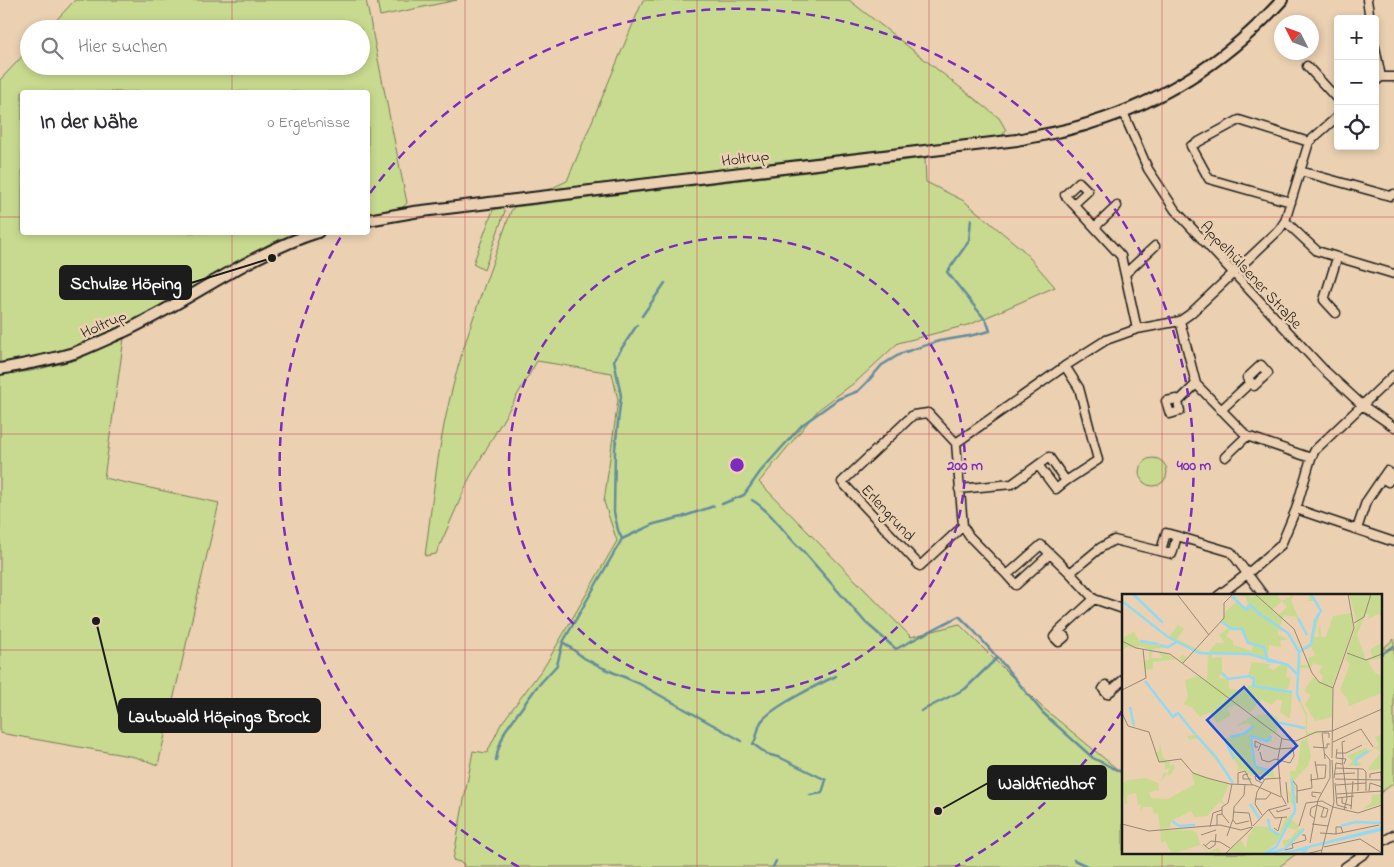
<!DOCTYPE html>
<html lang="de">
<meta charset="utf-8">
<style>
body{margin:0;font-family:"Indie Flower",sans-serif;background:#f7f7f7;color:#2b2b33}
.controls{position:absolute;right:15px;top:15px;display:grid;overflow:hidden;border-radius:5px;box-shadow:0 2px 8px #0003}
.controls button{width:45px;height:45px;display:grid;place-items:center;padding:0;border:0;border-bottom:1px solid #e1e1e2;background:#fff;color:#2b2b33;font:25px sans-serif}
.compass{position:absolute;left:1274px;top:15px;width:45px;height:45px;border-radius:50%;background:#fff;box-shadow:0 2px 8px #0003;rotate:312deg}
.list{margin:0;padding:0;list-style:none}
h2{display:flex;justify-content:space-between;align-items:center;height:65px;margin:0;padding:0 20px;font-size:21px}
h2 small{font-size:16px;font-weight:400;color:#7c7c81}
.icon{flex:none;width:28px;height:28px;fill:none;stroke:currentColor;stroke-width:2;stroke-linecap:round;stroke-linejoin:round}
.map{position:relative;flex:none;width:1394px;height:867px;overflow:hidden}
.search{position:absolute;background:#fff;box-shadow:0 2px 8px #0003;left:20px;top:20px;width:350px;height:55px;display:flex;align-items:center;gap:12px;box-sizing:border-box;padding:0 18px;border-radius:28px;color:#7c7c81;font-size:19px}
.panel{position:absolute;background:#fff;box-shadow:0 2px 8px #0003;left:20px;top:90px;width:350px;height:145px;border-radius:5px}
.map>svg:first-child{display:block}
.green{fill:#c8da8f;stroke:#727b56}
.lines{fill:none;stroke-linecap:round;stroke-linejoin:round}
.stream{stroke:#638d9d;stroke-width:2.5}
.minor-casing{stroke:#1c1c1c;stroke-width:11}
.secondary-casing{stroke:#1c1c1c;stroke-width:14}
.minor{stroke:#ebd0b2;stroke-width:8}
.secondary{stroke:#ebd0b2;stroke-width:10}
.grid{fill:none;stroke:#c84758;stroke-width:1;stroke-opacity:0.55}
.ring{fill:none;stroke:#7b2cbf;stroke-width:2.5;stroke-dasharray:9 6}
.labels{text-anchor:middle;stroke-width:5;stroke-linejoin:round;paint-order:stroke}
.street-label{font-size:16px;fill:#1c1c1c;stroke:#ebd0b2}
.inset-river{fill:none;stroke:#92d9f3;stroke-width:2.5}
.inset-road{fill:none;stroke:#988876;stroke-width:1}
.view{fill:#1d4ed8;fill-opacity:0.15;stroke:#1d4ed8;stroke-width:2.5}
.inset-edge{fill:none;stroke:#1c1c1c;stroke-width:2.5}
.centre{fill:#7b2cbf;stroke:#ebd0b2;stroke-width:2.5}
.ring-label{font-size:15px;text-anchor:middle;font-weight:bold;fill:#7b2cbf;stroke:#ebd0b2;stroke-width:5;stroke-linejoin:round;paint-order:stroke}
.leader{fill:none;stroke:#1c1c1c;stroke-width:2}
.callout-dot{fill:#1c1c1c;stroke:#ebd0b2;stroke-width:2}
.callout{fill:#1c1c1c;stroke:#1c1c1c;stroke-width:2}
.callout-label{font-size:18px;text-anchor:middle;font-weight:bold;fill:#fff}
</style>
<div class="map">
<svg width="1394" height="867" viewBox="0 0 1394 867">
<rect width="100%" height="100%" fill="#ebd0b2"/>
<filter id="ink" filterUnits="userSpaceOnUse"><feTurbulence type="fractalNoise" baseFrequency=".02" numOctaves="2"/><feDisplacementMap in="SourceGraphic" scale="10" xChannelSelector="R" yChannelSelector="G"/><feConvolveMatrix kernelMatrix="1 2 1 2 8 2 1 2 1" color-interpolation-filters="sRGB"/></filter>
<g filter="url(#ink)">
<path class="green" d="M75,0h291l41,203 -4,4 -35,7v-122h-346v140l275,1c-77,31 -143,85 -222,113 -24,9 -50,12 -75,17v-283l29,-31v17h332v-37h-313z
M377,0h80l-77,16z
M643,0h206l150,118 7,12 -5,7 -448,52 1,-2 13,-6z
M925,158l1,24 38,19 59,49 32,37 -84,37 -73,19 -40,37 -40,30 -59,72 152,155 48,-13 83,83 81,67v79h174l-18,14h-815l-1,-4 -10,-3 20,-109 14,2 14,-29 45,-60 71,-123 -13,-39 14,-102 -6,-27 -75,-12 -67,116 -34,77 -11,2c7,-51 12,-103 24,-154 15,-65 40,-128 62,-191l3,-4z
M502,208l3,3 -21,59 -11,-6 20,-54z
M124,338l-20,140 115,25 -61,262 -23,-8 -135,-24v-358l31,-4 45,-11z
M1139 472a14 14 0 1 1 28 0a14 14 0 1 1-28 0Z
M1394,639v144l-14,10v-142z"/>
<g class="lines">
<path class="stream" d="M642,316l23,-33
M752,500c20,12 33,35 51,51l62,71 31,27 63,-33 15,15 29,33 40,49 50,45 30,15
M722,504l22,-9 16,-23 42,-47 36,-26 20,-8 11,-11 13,-15 20,-12 37,-12 30,-5 21,-5 -3,-9 -40,-50 22,-31 2,-22
M622,539l32,-15 28,-7 32,-11
M563,642l21,16 19,10 35,15 104,58
M1380,655l14,-9
M921,711l44,-22 32,-31
M496,760l2,-10 7,-19 31,-43 21,-23 6,-23 59,-103 -4,-9 -4,-18 1,-63 6,-53 -7,-36 23,-35
M810,795l12,-2 4,-13 -45,-22 -14,-4 -14,-10c5,-7 4,-15 8,-22 9,-14 58,-38 75,-46
M1074,860l15,7
M773,867l3,-6"/>
<defs>
<path id="minor" d="M1367,0l3,19
M1375,47l6,30
M1307,66l31,34
M1375,82l6,-5h13
M1123,112l25,57 27,41 148,159 39,36 32,22
M1300,171l90,25 4,-2
M1291,202l-82,-23 -18,-33 48,-26 70,22
M1074,204l14,-13 -9,-9 -14,13 56,61 16,73
M1285,221l32,30 77,23
M1095,227l22,-21
M1126,273l29,-27
M1336,313l-12,-13 13,-42
M1180,321l16,63 51,52 64,22
M1178,402l2,9 -10,3 -4,-13 11,-2 1,3 18,-18
M1221,410l30,-28 3,4 14,-13 -7,-8 -14,13 4,4
M956,443l-28,-30 -15,2 -71,67 78,84 43,-40
M1225,457l22,-21
M1038,465l18,24 10,-8
M959,489l53,-5 37,-27 17,24 32,-21 -19,-72 -14,-22
M1296,509l98,33
M1357,529l9,-27 21,-31 6,4 -5,7 -6,-4
M1177,536l54,16 33,44
M1050,554l-34,31 -9,-10 34,-30 29,28 24,26 29,10
M1070,573l30,-25 14,-8 58,14 5,-18 -11,-3 -5,18
M1007,575l-38,-39 -6,-10 -7,-83 109,-77 41,-26 31,-11 43,-8 10,-7 89,-84 6,-9 24,-79 29,-26
M1218,596l29,-22 34,-29 15,-36 15,-51 4,-8 79,-75
M1059,631l6,6 -6,5 -5,-5 5,-6 35,-32
M1111,691l-5,-6 -3,4 4,5 16,-14
M1380,843l14,-8
M1345,867l20,-14"/>
<path id="secondary" d="M368,220l46,-8 603,-72c25,-5 50,-9 74,-17 75,-23 139,-65 191,-123
M0,369c25,-5 50,-9 74,-16 16,-6 33,-14 49,-21 66,-31 125,-78 195,-100"/>
</defs>
<use href="#minor" class="minor-casing"/>
<use href="#secondary" class="secondary-casing"/>
<use href="#minor" class="minor"/>
<use href="#secondary" class="secondary"/>
</g>
</g>
<path class="grid" d="M232,0v29M465,0v867M697,0v867M929,0v867M1162,0v596M232,66v26M0,217h22M368,217h1026M232,232v635M0,434h1394M0,650h1123M1380,650h14M1162,853v14"/>
<g class="ring">
<circle cx="737" cy="465" r="228"/>
<path d="M1122 711A457 457 0 0 1 955 867M519 867A457 457 0 0 1 343 233M370 193A457 457 0 0 1 1175 595"/>
</g>
<g class="labels">
<g class="street-label">
<text transform="translate(745 157) rotate(-7)" y="6">Holtrup</text>
<text transform="translate(1252 274) rotate(47)" y="6">Appelhülsener Straße</text>
<text transform="translate(103 323) rotate(-24)" y="6">Holtrup</text>
<text transform="translate(889 512) rotate(47)" y="6">Erlengrund</text>
</g>
</g>
<g transform="translate(1122 594)">
<rect width="260" height="260" fill="#ebd0b2"/>
<path d="M116,0h10l4,4 3,-4h21l6,7 -10,9 6,6 9,-9 -5,-6 13,-7 -4,6 7,17 -11,7 10,-7 -13,-2 -5,14 9,4 11,19 12,-8 4,-23 5,-10 -5,-10h-7l2,-7 11,15 -7,28h6l-2,-5 2,-8 1,13h5l7,-21 19,-3 1,15 -21,60v29l-17,4 -10,-17 6,-9 -6,-3 1,-5 8,-10 7,6 2,-7 -4,-4 3,-6 -9,-3 -2,5h-11l-3,26 10,20v19l24,-3 -25,6v-12l-1,12 1,-20 -10,-21 1,-20 -9,-9 -2,11 5,1 -3,11h-5l9,3 -2,27 -10,-7 2,-11 -5,-2 -5,6 -12,-6 1,7 -4,-3 -6,9 -17,-7 -7,4 4,6 -14,8 -7,-11 -10,5 -8,-10 -9,-3 5,-6 -3,-18 12,-4 10,4 1,-25 -14,-4 -11,12 -2,-1v-3l-3,-1 5,-3 5,3 5,-8 -24,-13 -47,-35 47,35 9,-12 6,4 -7,10 30,15 9,-11h9l-6,-8 9,-7 -7,-6 4,-10 12,-11 7,7 4,-4 -2,-7zM109,35l12,1 4,12 6,3 -1,6 -19,-6v-4l-7,-5zM156,36l10,3 10,16v24l-14,-10 -17,-4 2,-14 12,2 -1,-6 7,-2 -9,-4zM189,53l4,8 -7,3 1,7h-8l-1,-13zM100,59l28,1 31,10 -7,6 -6,-2 2,-4 -18,-2 -4,14 5,3v6l-5,1 -1,4 -18,-1 -1,-10 -10,-1 4,-5v-16l-10,1v-4zM227,0h33v24l-3,-4 -11,5 1,-4 -3,-2 -9,22 9,25 7,-2 -3,-8 12,-8v16l-14,3 7,12 7,3v17l-33,13 -2,-8 -7,-8 10,-26 -5,-5 12,-36zM12,38l6,10 29,5 -16,2 -2,9h11l-4,-8 19,9 -24,3v7l-8,1 -1,-9 5,-1v-10l-10,-5v3l-13,-1 -4,5v-14zM148,119l8,5 -1,15h-6l1,9 -20,-5 -1,12 3,16 19,5 2,8 -19,-4 -5,2 -8,-7 -7,2 3,-3 -15,-29 20,-6 7,-6 -2,-4 -13,3 14,-9zM56,120l36,39 13,20 -30,-35 -7,2 -3,-4 8,-1zM260,140v35l-15,1 14,-18 -6,-4 -18,13 5,4 -14,1 5,-5 -6,-5 19,-8 2,3 11,-6 -4,-8zM185,144l4,18 -3,10 -15,15 4,8 -3,1v5l4,2 -6,8 -4,-12 3,-1 -1,-21h5l3,-7 3,-23zM38,149l3,15 7,4v5l3,-3 2,3 -5,9 -3,-2 -7,8 4,-10 3,2 3,-6 -5,1v-5l-6,-2 -4,-9 4,-2zM69,178l38,12 -7,16 3,5 -6,-3 -12,14 -13,1 -3,-6 -20,10 -1,7 -10,1 -2,-16 -4,1 -2,-7h-9l-3,5 1,-7h-3l-2,-12 -9,2v9h-2l-3,-21 6,-3 18,-2 12,5 1,7 -10,2 2,6 17,1 27,-15zM260,200v10l-20,5 9,-6 1,-8zM172,218l-3,7 8,7 -2,4 8,-2 -20,20 -3,-7 8,-2 7,-9 -11,-3 -11,17 -12,10 -36,-2 14,-12 5,9 2,-13 7,-10 12,1 12,7 6,-14zM38,236h32l5,3 3,11 9,9 9,-6 3,6 -5,-2 -7,3 -9,-9 -28,9 -7,-13 -4,2z" fill="#c8da8f" fill-rule="evenodd"/>
<path d="M260,233v4l-5,1 -68,16 -4,5 -4,-2 -25,3z" fill="#92d9f3"/>
<path class="inset-river" d="M11,0l30,29M110,2l14,14 4,-5 12,11M0,7l46,36 31,16 50,1 39,11 10,10 -1,19 3,7M141,22l25,17 11,19M176,24l9,17M100,28l10,7h10l6,14 16,4 4,14 15,2M18,47l18,3M37,51l9,2 10,-6M100,79l6,6 21,-3 5,3 -1,7 39,6M176,82l1,-24 12,-8 4,-24 6,-9 -10,-17M23,87l28,36 5,-4 17,21M8,113l4,19M154,128l29,6M74,141l20,22 17,26M128,142l17,5 4,-5M108,143l14,-3 10,-8M129,144l4,28M104,148l8,17M234,172v-7l12,-8M134,173l15,4M128,210l9,14M146,225l2,10 9,6M50,227l7,5 16,-1M219,232l14,-4 27,1M142,260l12,-7 19,-36 -3,-32M145,260l18,-5 19,-20"/>
<path class="inset-road" d="M55,0l32,41M133,0l39,35 18,44 7,9 14,6M232,29l10,-6 7,-23M0,47l14,7 34,6 113,85 13,2 20,-9 16,-1M225,59l19,7 16,-6M61,69l41,-45v-15l9,-9M0,96l24,-12 -3,-29M0,119l6,13 21,6 10,30 22,-3 12,14 14,5 23,6 24,1 27,12M210,137l50,-22M160,144l-4,20 3,37 5,9M211,148l28,-13 12,18M136,153h-3v-6l6,3M191,153l14,1v-4h3M215,155l-1,9 10,1 -2,5M136,157l3,-7 15,5 17,-1 1,8M138,158l2,8 7,2 6,-3 15,4 4,-7M215,159h9l16,-8M210,164l1,-70 21,-60 -6,-34M220,164l5,40 -3,12M203,165l-3,-26h7v5M221,165l-1,-17 3,-1M193,167l3,18M213,174l28,1 3,3v19M126,180l-5,1v4h8M213,180l20,-1M212,184l2,-15 6,1M248,184v-4l11,-2 1,18M213,185l46,1M188,186l15,-2 1,-13h-11M171,187l4,5v17M164,188l2,21M140,189l-6,-3 -1,-4 9,3M213,189l2,22 10,3M116,190v-11l7,-2 7,14M214,191l30,-2M175,197l15,-3 -1,-14M236,197v-23M247,197l1,-8 12,4M215,200l45,-3M194,203l-4,-1v-4l9,1M220,203v6l10,3M215,204l17,-2M133,205h11l5,-6M106,209l-6,4v7l7,9M106,209l4,-19M184,209l16,-2 11,6M195,211l11,4 -2,8h-5l3,-10M211,213l25,6 24,-8M229,215l2,-28M147,216l6,8 12,-1M155,216v2l13,-4M111,218l16,1 3,13M140,221l-7,-11 2,-12 8,-13 16,-1M192,224l-4,-3 1,-7 6,-3M111,226l3,4 13,-3M0,230l27,7 71,-6 21,5 11,-3M190,230l16,2M95,231v-10l5,-1M131,232l15,-16 19,-5M177,232l7,-23M88,233l3,-14 9,-3M152,234l4,3 4,-14M198,239l16,1 43,-9M214,240v-7h5l2,6M79,241l15,-5M105,242l6,-17 1,-12 10,-12 1,-11M188,249l8,-43 12,-22v-18l-5,-6M81,250l6,5 6,-4 1,-11M83,252l6,-5 9,1 10,6M202,253l36,-8 22,14M163,256l8,-2 -1,-4 14,-4 -1,-5h-3M103,260l28,-27M184,260l16,-4M199,260l13,-52 -2,-42"/>
<path class="view" d="M122,93l53,59 -37,33 -53,-59z"/>
<rect width="260" height="260" class="inset-edge"/>
</g>
<circle cx="737" cy="465" r="8" class="centre"/>
<g class="ring-label">
<text x="965" y="470">200 m</text>
<text x="1194" y="470">400 m</text>
</g>
<path class="leader" d="M272 258L191 283M96 621L119 715M938 811L988 783"/>
<g class="callout-dot">
<circle cx="272" cy="258" r="5"/>
<circle cx="96" cy="621" r="5"/>
<circle cx="938" cy="811" r="5"/>
</g>
<g class="callout">
<rect x="60" y="266" width="131" height="33" rx="5"/>
<rect x="119" y="699" width="201" height="33" rx="5"/>
<rect x="988" y="766" width="118" height="33" rx="5"/>
</g>
<g class="callout-label">
<text x="126" y="289">Schulze Höping</text>
<text x="219" y="722">Laubwald Höpings Brock</text>
<text x="1047" y="789">Waldfriedhof</text>
</g>
</svg>
<div class="controls">
<button>+</button>
<button>−</button>
<button><svg class="icon" aria-label="locate" viewBox="0 0 24 24"><circle cx="12" cy="12" r="6"/><path d="M12 2v4M12 18v4M2 12h4M18 12h4"/></svg></button>
</div>
<svg class="compass" viewBox="-18 -18 36 36"><path d="M0-13l5 13h-10z" fill="#e53935"/><path d="M0 13l5-13h-10z" fill="#7c7c81"/></svg>
<div class="search"><svg class="icon" aria-label="search" viewBox="0 0 24 24"><circle cx="10" cy="10" r="6"/><path d="M15 15l6 6"/></svg>Hier suchen</div>
<section class="panel">
<h2>In der Nähe<small>0 Ergebnisse</small></h2>
<ul class="list">
</ul>
</section>
</div>
